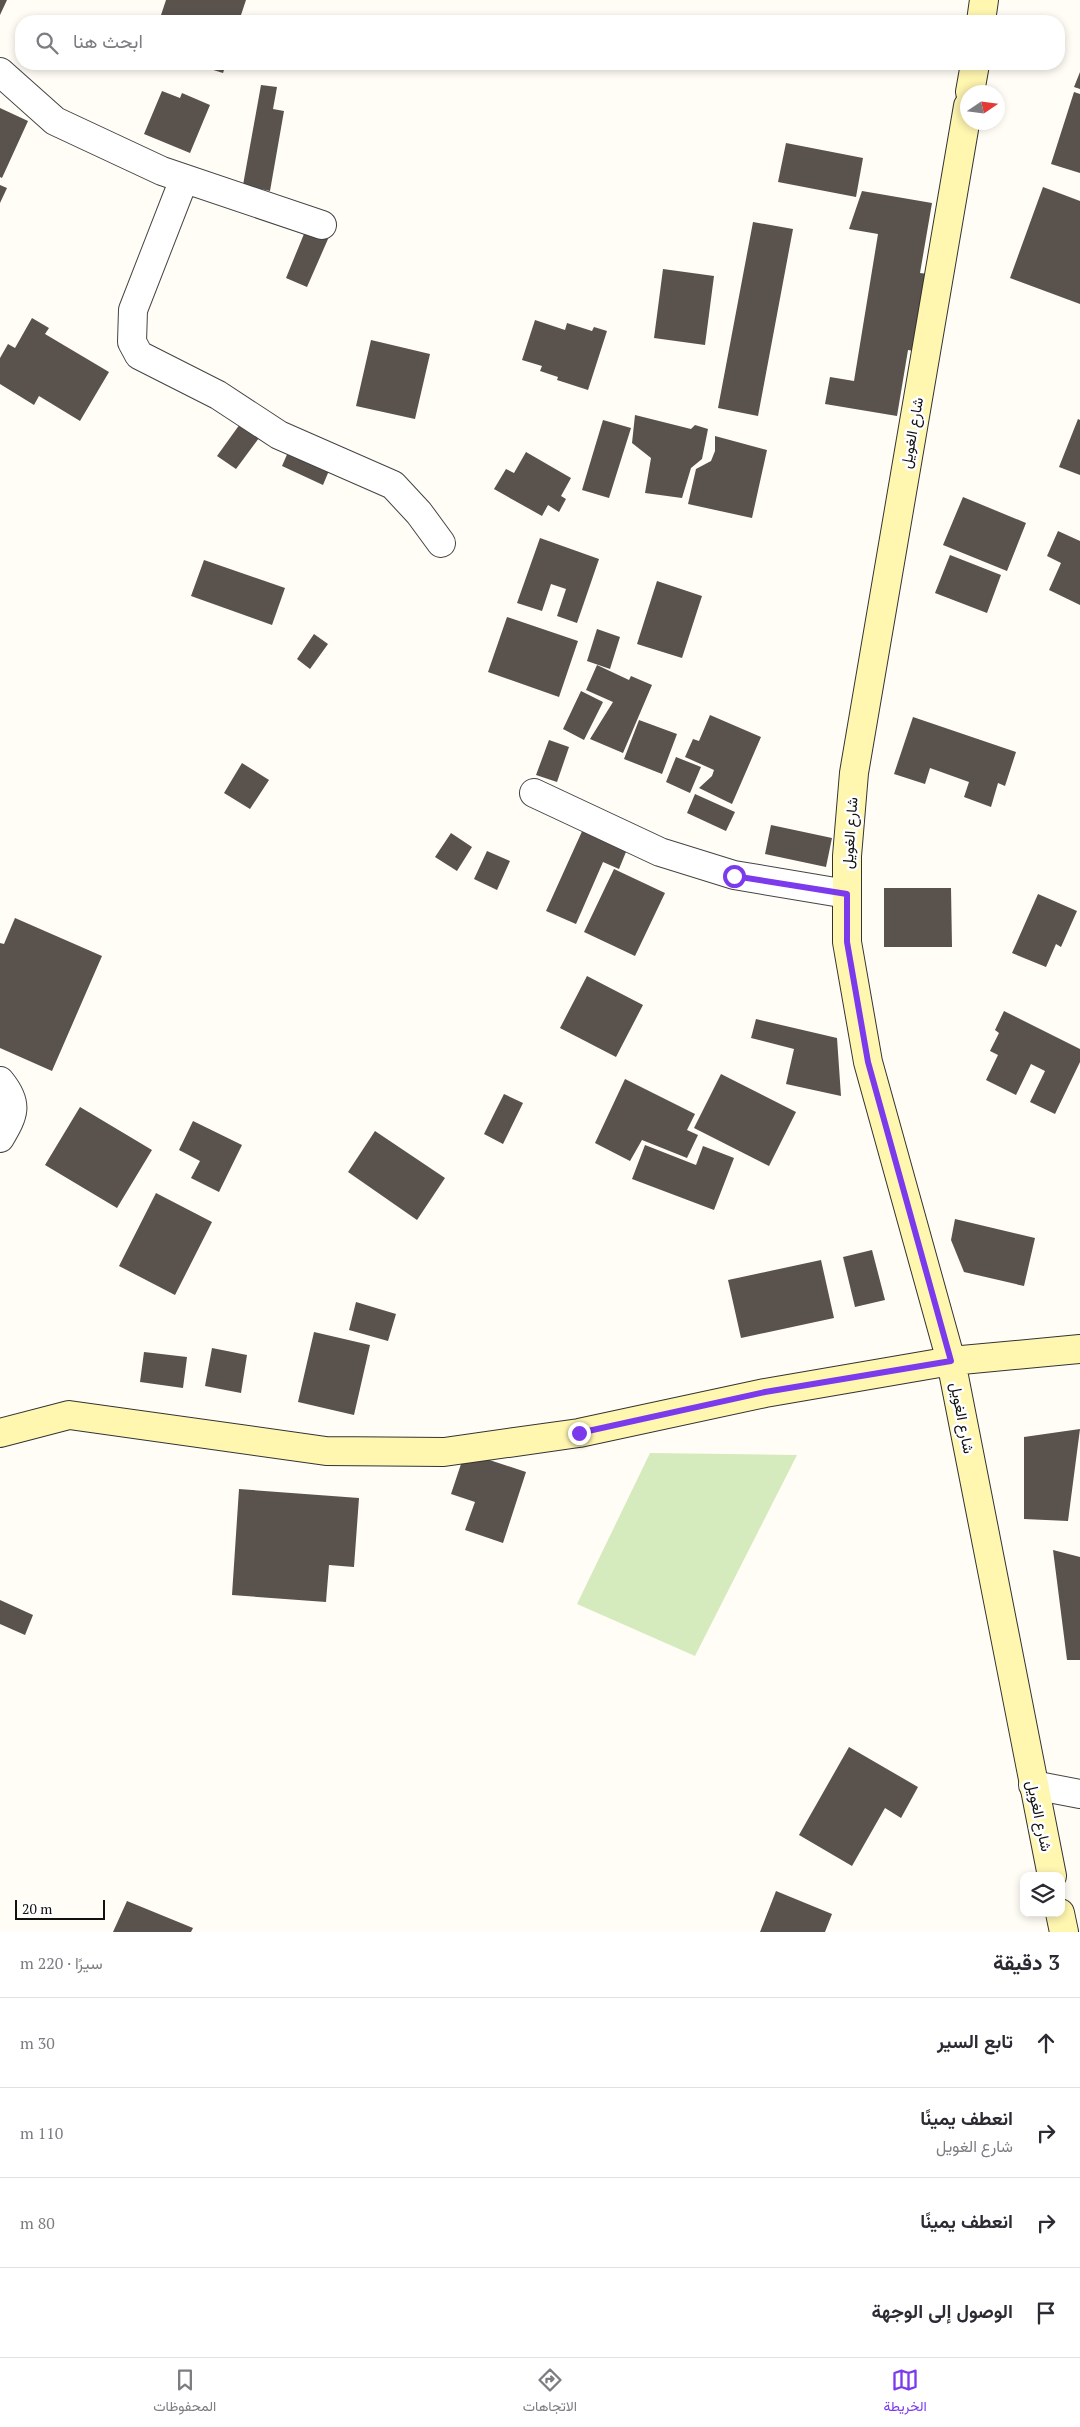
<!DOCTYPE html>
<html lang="ar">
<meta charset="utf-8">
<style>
body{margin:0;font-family:"PT Serif",Vazirmatn,serif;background:#f7f7f7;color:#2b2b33;direction:rtl}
.controls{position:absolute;right:15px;bottom:15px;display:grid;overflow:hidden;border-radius:10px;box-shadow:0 2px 8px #0003}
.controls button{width:45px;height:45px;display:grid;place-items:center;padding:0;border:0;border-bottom:1px solid #e1e1e2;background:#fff;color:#2b2b33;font:25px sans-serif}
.compass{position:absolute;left:960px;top:85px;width:45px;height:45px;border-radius:50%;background:#fff;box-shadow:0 2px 8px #0003;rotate:77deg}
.scale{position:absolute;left:15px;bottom:12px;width:90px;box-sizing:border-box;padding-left:5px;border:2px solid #111;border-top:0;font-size:14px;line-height:18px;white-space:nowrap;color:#111;-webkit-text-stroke:4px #fff;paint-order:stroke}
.stop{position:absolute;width:15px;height:15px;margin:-11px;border:4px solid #7c3aed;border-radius:50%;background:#fff}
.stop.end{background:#7c3aed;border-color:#fff;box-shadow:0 1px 5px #0008}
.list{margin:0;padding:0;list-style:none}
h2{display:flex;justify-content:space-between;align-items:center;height:65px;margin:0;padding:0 20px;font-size:21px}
h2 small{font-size:16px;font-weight:400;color:#7c7c81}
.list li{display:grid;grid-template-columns:32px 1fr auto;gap:15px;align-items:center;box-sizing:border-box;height:90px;padding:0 20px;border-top:1px solid #e1e1e2}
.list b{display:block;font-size:19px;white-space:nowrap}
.list p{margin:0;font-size:16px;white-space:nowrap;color:#7c7c81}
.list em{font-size:16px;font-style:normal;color:#7c7c81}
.icon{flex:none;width:28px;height:28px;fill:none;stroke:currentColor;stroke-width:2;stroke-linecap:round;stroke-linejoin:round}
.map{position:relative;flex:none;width:1080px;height:1932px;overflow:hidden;direction:ltr}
.search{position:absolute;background:#fff;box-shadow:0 2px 8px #0003;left:15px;right:15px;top:15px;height:55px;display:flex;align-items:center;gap:12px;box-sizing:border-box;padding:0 18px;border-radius:20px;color:#7c7c81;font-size:19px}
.sheet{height:425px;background:#fff}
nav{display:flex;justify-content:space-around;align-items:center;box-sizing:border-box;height:70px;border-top:1px solid #e1e1e2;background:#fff;font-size:14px;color:#7c7c81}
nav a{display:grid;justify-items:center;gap:2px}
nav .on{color:#7c3aed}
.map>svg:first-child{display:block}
.green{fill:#d5ebbd}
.building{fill:#5a524d}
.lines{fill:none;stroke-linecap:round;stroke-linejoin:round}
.street-casing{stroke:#444;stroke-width:30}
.secondary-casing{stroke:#333;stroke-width:30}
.street{stroke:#fff;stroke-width:28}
.secondary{stroke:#fff6b0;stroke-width:28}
.route{stroke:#7c3aed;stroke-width:6}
.labels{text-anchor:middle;stroke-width:5;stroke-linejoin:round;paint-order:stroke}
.street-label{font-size:15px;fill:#111;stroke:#fff}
</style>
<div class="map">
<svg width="1080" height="1932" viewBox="0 0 1080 1932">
<rect width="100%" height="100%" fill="#fffdf5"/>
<path class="green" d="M650,1453l147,2 -102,201 -118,-52z"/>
<path class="building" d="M0,0h7l-7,15z
M166,0h80l-7,21h-80z
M194,64h32l-3,9z
M1080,72v17l-6,-2z
M261,85l16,2 -4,22 11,2 -14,80 -27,-6z
M162,91l18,7 2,-5 28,12 -20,48 -46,-19z
M1074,92l6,2v79l-29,-9z
M0,108l28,13 -26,57 -2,-1z
M786,143l77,15 -7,39 -78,-15z
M0,185l7,3 -7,15z
M1043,187l37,14v103l-70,-26z
M862,191l70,12 -12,70 8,1 -13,77 -7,-1 -11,66 -72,-12 5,-27 24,4 24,-147 -29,-5z
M753,222l40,7 -35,187 -40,-8z
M306,229l22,10 -21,48 -21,-9z
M663,269l51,7 -9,69 -51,-7z
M32,318l17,10 -4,6 64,38 -29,49 -41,-25 -5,9 -34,-21v-26l8,-14 7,4z
M535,320l30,10 2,-7 25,8 2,-4 13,4 -19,59 -31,-10 1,-3 -18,-6 2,-5 -20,-6z
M371,340l59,14 -15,65 -59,-13z
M635,415l56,14 4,-4 13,4 -6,30 -11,9 -9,30 -37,-5 6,-35 -19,-15z
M1078,419l2,1v55l-21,-8z
M603,420l28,8 -22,70 -27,-8z
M240,424l19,14 -23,31 -19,-13z
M715,436l52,14 -15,68 -64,-14 8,-35 15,-8 4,-10z
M292,443l41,18 -10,24 -41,-19z
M526,452l45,26 -10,18 5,3 -7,13 -11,-7 -6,11 -48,-27 12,-20 8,4z
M963,497l63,26 -19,48 -64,-26z
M1058,531l22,10v64l-31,-15 12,-27 -14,-7z
M540,538l59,21 -22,64 -20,-7 9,-27 -15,-5 -9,27 -25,-8z
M950,555l51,20 -14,38 -52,-20z
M204,560l81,28 -13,37 -81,-29z
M657,581l45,15 -20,62 -45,-14z
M507,617l71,24 -19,56 -71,-25z
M597,629l23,8 -10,32 -23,-8z
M314,634l14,10 -18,25 -13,-10z
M597,665l32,15 2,-4 21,9 -29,68 -33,-14 23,-37 -27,-12z
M581,691l22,11 -19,38 -21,-11z
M710,715l51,22 -29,67 -33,-16 13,-12 2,-6 -29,-13 8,-18 6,2z
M913,717l103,35 -11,34 -7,-3 -7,24 -27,-10 5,-15 -39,-14 -5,16 -31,-10z
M639,720l38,14 -15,40 -38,-15z
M549,740l20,7 -12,35 -21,-7z
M676,757l25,10 -11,26 -24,-11z
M242,763l27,17 -19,29 -26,-16z
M695,794l40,18 -9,19 -39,-18z
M771,825l61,13 -6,29 -61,-13z
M584,827l44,20 -9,22 -16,-7 -27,62 -30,-13z
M451,833l21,14 -15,24 -22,-14z
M487,851l23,10 -13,29 -23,-11z
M614,869l51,24 -30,63 -51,-24z
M884,888h67l1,59h-68z
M1038,894l39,17 -16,36 -5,-3 -10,23 -34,-14z
M15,918l87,38 -50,115 -52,-23v-105l4,1z
M587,976l56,29 -27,52 -56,-29z
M1004,1011l76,38v13l-25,52 -25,-12 15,-31 -14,-7 -15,31 -30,-15 12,-25 -8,-4 9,-18 -4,-3z
M756,1019l81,19 4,58 -55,-12 8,-35 -43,-11z
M721,1074l75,38 -27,54 -75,-38z
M625,1079l70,35 -8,16 11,5 -11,23 -45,-18 -12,21 -35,-18z
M504,1094l19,9 -20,41 -19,-10z
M80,1107l72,43 -35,58 -72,-43z
M193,1121l49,24 -23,47 -28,-14 9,-17 -21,-11z
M375,1131l70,47 -28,42 -69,-48z
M645,1145l51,20 7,-19 31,12 -20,52 -82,-31z
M156,1193l56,29 -37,73 -56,-29z
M955,1219l80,19 -11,48 -60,-14 -13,-32z
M872,1250l13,50 -30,7 -12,-50z
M821,1260l13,58 -93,20 -13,-58z
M356,1302l40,12 -8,27 -39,-11z
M314,1332l56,13 -16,70 -56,-13z
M212,1348l35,7 -6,38 -36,-7z
M144,1352l43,5 -4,31 -43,-6z
M1080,1429l-12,92 -44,-2v-82z
M465,1452l61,20 -23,71 -38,-13 10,-28 -24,-8z
M239,1489l120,9 -5,69 -25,-2 -3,37 -94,-7z
M1053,1550l27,7v103h-13z
M0,1600l33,15 -8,20 -25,-11z
M849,1747l69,40 -17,31 -16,-10 -33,58 -53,-31z
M776,1891l56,23 -7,18h-65z
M127,1901l66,27 -2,4h-78z"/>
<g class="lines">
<defs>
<path id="street" d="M0,72l55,49 107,50 160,54
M184,179l-51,131 -1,32 7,13 79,40 61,40 114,50 26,28 22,30
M534,793l126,59 74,23 113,19
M0,1081c19,23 14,33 0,57
M1033,1785l47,9"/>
<path id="secondary" d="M981,21l3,-21
M970,92l5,-28
M968,106l-114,667 -7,83v86l21,120 83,299 101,515
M0,1433l69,-18 257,36 118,1 135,-19 186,-40 186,-32 129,-12
M1060,1913l4,19"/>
</defs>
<use href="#street" class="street-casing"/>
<use href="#secondary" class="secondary-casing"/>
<use href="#street" class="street"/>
<use href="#secondary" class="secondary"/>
</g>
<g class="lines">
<path class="route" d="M579,1433l186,-41 186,-31 -83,-299 -21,-120v-48l-113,-18"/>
</g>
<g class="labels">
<g class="street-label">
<text transform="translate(912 433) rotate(-80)" y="5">شارع الغويل</text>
<text transform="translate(850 833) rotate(-86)" y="5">شارع الغويل</text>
<text transform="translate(962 1418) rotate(79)" y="5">شارع الغويل</text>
<text transform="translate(1039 1816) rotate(78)" y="5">شارع الغويل</text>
</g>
</g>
</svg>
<div class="controls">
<button><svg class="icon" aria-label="layers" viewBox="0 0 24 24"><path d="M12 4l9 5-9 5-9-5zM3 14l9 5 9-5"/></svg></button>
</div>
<svg class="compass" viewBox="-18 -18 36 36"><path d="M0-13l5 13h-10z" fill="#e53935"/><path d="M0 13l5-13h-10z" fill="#7c7c81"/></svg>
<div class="scale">20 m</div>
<div class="stop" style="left:734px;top:876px"></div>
<div class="stop end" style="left:579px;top:1433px"></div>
<div class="search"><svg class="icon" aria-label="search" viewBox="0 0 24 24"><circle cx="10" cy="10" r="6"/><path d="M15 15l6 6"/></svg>ابحث هنا</div>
</div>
<section class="sheet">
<h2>3 دقيقة<small>سيرًا · 220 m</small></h2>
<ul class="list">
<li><svg class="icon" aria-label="ahead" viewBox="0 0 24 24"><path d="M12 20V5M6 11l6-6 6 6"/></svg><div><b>تابع السير</b></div><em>30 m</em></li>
<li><svg class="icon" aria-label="right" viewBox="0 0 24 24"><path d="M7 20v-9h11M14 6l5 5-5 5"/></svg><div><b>انعطف يمينًا</b><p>شارع الغويل</p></div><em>110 m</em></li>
<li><svg class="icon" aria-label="right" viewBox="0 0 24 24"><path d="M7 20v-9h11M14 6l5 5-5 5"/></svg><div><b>انعطف يمينًا</b></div><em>80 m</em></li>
<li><svg class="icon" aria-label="arrive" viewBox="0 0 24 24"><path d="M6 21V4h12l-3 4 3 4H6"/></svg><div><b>الوصول إلى الوجهة</b></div></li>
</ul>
</section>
<nav>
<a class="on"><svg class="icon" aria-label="map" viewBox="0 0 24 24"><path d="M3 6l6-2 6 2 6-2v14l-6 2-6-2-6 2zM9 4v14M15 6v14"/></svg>الخريطة</a>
<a><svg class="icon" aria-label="directions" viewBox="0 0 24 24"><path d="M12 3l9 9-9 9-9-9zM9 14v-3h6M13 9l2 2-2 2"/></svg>الاتجاهات</a>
<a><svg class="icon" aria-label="saved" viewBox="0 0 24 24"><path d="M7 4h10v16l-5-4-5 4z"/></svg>المحفوظات</a>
</nav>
